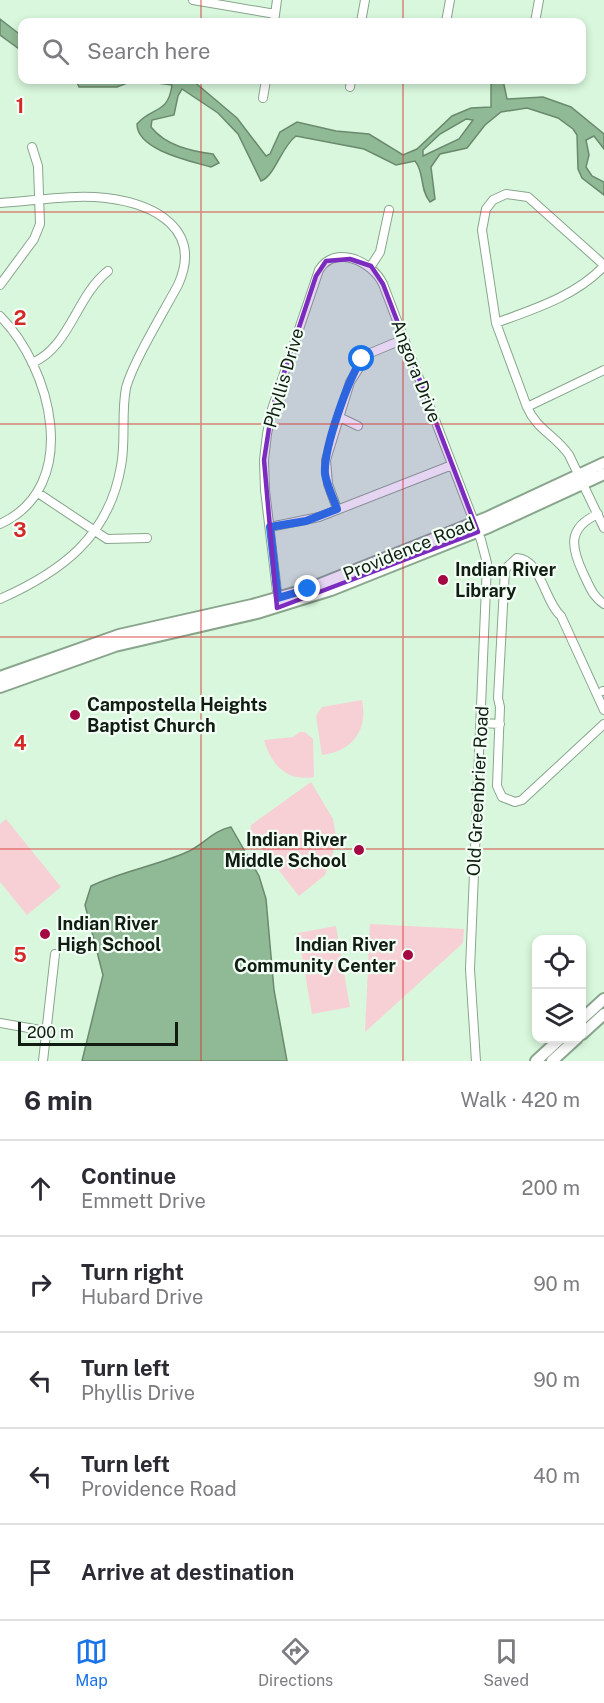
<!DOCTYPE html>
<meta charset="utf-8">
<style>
body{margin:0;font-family:"Public Sans",sans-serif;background:#f7f7f7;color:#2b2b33}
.controls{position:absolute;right:18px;bottom:18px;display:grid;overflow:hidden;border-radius:12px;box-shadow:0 3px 9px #0003}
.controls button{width:54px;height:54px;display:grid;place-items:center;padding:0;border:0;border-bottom:2px solid #e1e1e2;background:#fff;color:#2b2b33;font:30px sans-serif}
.scale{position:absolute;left:18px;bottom:15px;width:160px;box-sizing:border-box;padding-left:6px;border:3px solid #111c12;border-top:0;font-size:16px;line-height:21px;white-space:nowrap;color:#111c12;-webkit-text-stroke:4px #f2fff4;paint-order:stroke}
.stop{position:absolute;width:18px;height:18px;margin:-14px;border:4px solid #1a73e8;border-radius:50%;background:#fff}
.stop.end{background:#1a73e8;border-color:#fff;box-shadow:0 2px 6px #0008}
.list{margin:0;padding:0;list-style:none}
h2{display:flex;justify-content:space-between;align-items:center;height:78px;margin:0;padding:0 24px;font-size:26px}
h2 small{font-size:20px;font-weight:400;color:#7c7c81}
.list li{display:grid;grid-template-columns:39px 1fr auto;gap:18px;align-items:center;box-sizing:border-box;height:96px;padding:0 24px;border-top:2px solid #e1e1e2}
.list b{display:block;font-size:22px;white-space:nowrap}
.list p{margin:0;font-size:20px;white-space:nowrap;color:#7c7c81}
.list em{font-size:20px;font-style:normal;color:#7c7c81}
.icon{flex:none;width:33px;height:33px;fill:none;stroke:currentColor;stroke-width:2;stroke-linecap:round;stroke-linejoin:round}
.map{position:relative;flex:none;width:604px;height:1061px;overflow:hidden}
.search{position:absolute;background:#fff;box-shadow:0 3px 9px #0003;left:18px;right:18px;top:18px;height:66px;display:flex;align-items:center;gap:15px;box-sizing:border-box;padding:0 21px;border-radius:12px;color:#7c7c81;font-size:22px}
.sheet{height:558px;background:#fff}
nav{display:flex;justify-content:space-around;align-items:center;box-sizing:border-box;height:84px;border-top:2px solid #e1e1e2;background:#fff;font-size:16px;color:#7c7c81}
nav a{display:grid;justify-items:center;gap:3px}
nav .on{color:#1a73e8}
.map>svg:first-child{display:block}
.green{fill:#f7d0d5}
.water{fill:#90b995;stroke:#6a8a6e;stroke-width:1.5;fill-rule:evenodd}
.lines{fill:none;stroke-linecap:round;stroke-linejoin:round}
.minor-casing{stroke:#89a68d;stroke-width:10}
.major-casing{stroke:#89a68d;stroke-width:14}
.minor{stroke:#fff;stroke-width:8}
.major{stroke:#fff;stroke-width:10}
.route{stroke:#1a73e8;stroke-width:8}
.marked{fill:#7b2cbf;fill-opacity:0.2;stroke:#7b2cbf;stroke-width:4.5;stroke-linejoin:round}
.grid{fill:none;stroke:#d62828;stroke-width:1.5;stroke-opacity:0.55}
.poi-dot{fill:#a30843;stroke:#f2fff4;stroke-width:2}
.labels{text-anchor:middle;stroke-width:4.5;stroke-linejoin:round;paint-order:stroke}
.street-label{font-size:18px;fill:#111c12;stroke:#f2fff4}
.poi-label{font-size:18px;font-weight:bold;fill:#111c12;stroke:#f2fff4;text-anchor:start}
.grid-label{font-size:20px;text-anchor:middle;font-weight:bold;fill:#d62828;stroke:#f2fff4;stroke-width:4.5;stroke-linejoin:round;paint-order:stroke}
</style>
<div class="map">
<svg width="604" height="1061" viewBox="0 0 604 1061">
<rect width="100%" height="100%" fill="#d8f7dc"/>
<path class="green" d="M362,700c6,30 -9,51 -40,55l-6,-39 6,-9z
M300,732h5l8,7 1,38c-27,5 -43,-12 -50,-37l29,-3z
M311,782l22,37 4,22 -12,34 -26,21 -49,-62 1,-9z
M6,819l55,68 -34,28 -27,-33v-58z
M370,924l94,5 -1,14 -98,89z
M336,926l14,81 -38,7 -14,-81z"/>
<path class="water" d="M0,19l22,17v15l-22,-16z
M76,80h116l45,38 29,38 4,-2 10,-22 17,-10 39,9 33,3 34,21 14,-6 35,-33 19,-8 20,-1v-27h12l4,19 36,-2 28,10 33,27v15l-10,-13 -8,4 3,15 -3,12 6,9 12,6v13l-22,-17 -4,-9 -1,-34 -4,-6 -15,-11 -31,-10 -26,4 -16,13 -18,23 -27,6 -9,13 4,32 -5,3c-11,-14 -5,-29 -15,-41l-19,4 -32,-16 -68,-13c-15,11 -21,40 -35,45l-23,-47 -20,-21 -36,-24 -4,7 -4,19 -22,5 -1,7c15,19 40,24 62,27l6,9 -8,4c-21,-6 -74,-17 -74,-43 15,-18 31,-9 35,-39l-37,-5 -18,7h-38zM466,119l7,1 -14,19 -36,17v-6l17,-16z
M231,827l28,49 7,23 8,91 13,71h-205l21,-86 -18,-70 6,-19c31,-15 65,-20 96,-34 16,-7 27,-22 44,-25z"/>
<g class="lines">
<defs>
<path id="minor" d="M193,0l82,14
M274,22l3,-22
M361,22l4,-22
M446,22l4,-22
M535,22l4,-22
M350,87l1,-7
M263,98l3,-18
M0,203c34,-2 72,-9 106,-5 50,6 97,32 72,87 -14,26 -45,77 -52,103 -5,26 0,53 -5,78 -12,71 -60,106 -121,133
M604,265l-76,-68 -22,-3 -13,6 -7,9 -4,21 14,93 31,84c10,23 28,28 42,48l35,73
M371,266l9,-14 9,-42
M0,285l34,-46 6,-15 -2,-58 -6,-19
M0,316c51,51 83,170 0,208
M496,323c38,-14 80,-27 108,-57
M32,363c38,-16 44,-67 76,-92
M527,407l77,-37
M339,417l19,9
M38,493l69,46 40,-1
M337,509l-9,-25 -2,-24 24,-78 18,-28 36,-15
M598,514c-31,14 -27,33 -15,59 6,12 9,23 21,31
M270,527l49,-10 133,-52
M278,600l-13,-110 -1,-30 3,-26 5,-25 47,-139c16,-26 53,-9 64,14l98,256 6,23 -17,406 6,92
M603,691h1
M604,710l-43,-94c-17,-15 -20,-57 -44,-58l-12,11 -7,129 2,9 -3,79 5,11 13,5 7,-2 82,-76
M481,723l19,1
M0,1023l46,8
M43,1061l12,-107"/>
<path id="major" d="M0,677l119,-42 133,-30 56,-16 178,-71 118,-55
M0,687l115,-41 142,-33 74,-23 158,-63 115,-53
M582,1019l22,-20
M582,1034l22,-20
M536,1061l25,-23
M552,1061l25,-23"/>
</defs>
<use href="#minor" class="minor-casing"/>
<use href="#major" class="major-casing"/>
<use href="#minor" class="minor"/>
<use href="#major" class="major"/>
</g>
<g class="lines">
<path class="route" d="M308,589l-30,9 -8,-71 36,-6 31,-12c-4,-11 -10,-23 -12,-35 -2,-24 23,-95 37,-115"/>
</g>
<path class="marked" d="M350,259l21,7 12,18 95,248 -201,76 -13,-148 8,-51 44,-133 10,-15z"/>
<path class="grid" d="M201,0v22M403,0v22M201,80v981M403,80v981M0,212h604M0,424h604M0,637h604M0,849h604"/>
<g class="poi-dot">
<circle cx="443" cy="580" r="6"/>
<circle cx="75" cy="715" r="6"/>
<circle cx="359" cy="850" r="6"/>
<circle cx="45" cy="934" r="6"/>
<circle cx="408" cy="955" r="6"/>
</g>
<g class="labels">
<g class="street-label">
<text transform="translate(416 371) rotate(69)" y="6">Angora Drive</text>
<text transform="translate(284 378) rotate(-74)" y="6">Phyllis Drive</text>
<text transform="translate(409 549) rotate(-22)" y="6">Providence Road</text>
<text transform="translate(478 791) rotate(-87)" y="6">Old Greenbrier Road</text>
</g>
<g class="poi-label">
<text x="455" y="576">Indian River<tspan x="455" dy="21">Library</tspan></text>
<text x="87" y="711">Campostella Heights<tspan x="87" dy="21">Baptist Church</tspan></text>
<text x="347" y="846" text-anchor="end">Indian River<tspan x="347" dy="21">Middle School</tspan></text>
<text x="57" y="930">Indian River<tspan x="57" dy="21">High School</tspan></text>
<text x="396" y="951" text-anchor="end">Indian River<tspan x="396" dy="21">Community Center</tspan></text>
</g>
</g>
<g class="grid-label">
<text x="20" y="113">1</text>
<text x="20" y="325">2</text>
<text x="20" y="537">3</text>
<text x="20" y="750">4</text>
<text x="20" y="962">5</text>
</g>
</svg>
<div class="controls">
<button><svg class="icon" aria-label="locate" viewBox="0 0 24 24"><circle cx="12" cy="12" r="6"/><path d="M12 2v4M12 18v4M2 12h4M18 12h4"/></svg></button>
<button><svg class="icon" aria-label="layers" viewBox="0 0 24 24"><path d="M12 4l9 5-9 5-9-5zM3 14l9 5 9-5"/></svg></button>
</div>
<div class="scale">200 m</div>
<div class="stop" style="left:362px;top:359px"></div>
<div class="stop end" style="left:308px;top:589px"></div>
<div class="search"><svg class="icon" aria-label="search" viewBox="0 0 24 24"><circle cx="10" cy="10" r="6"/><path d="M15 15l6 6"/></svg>Search here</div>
</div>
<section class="sheet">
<h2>6 min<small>Walk · 420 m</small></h2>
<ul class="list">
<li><svg class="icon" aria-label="ahead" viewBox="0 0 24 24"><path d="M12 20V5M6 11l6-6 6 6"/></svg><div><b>Continue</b><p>Emmett Drive</p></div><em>200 m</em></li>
<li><svg class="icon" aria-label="right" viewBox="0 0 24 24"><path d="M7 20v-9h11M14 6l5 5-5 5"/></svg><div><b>Turn right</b><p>Hubard Drive</p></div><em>90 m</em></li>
<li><svg class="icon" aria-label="left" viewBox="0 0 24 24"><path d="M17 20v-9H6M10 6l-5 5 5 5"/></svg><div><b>Turn left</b><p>Phyllis Drive</p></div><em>90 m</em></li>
<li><svg class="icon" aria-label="left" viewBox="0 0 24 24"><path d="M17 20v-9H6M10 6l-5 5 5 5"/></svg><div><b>Turn left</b><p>Providence Road</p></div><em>40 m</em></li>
<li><svg class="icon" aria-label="arrive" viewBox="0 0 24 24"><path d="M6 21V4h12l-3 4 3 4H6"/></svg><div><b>Arrive at destination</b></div></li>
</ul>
</section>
<nav>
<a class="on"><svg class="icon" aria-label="map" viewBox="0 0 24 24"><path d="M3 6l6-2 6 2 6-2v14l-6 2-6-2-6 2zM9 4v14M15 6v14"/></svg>Map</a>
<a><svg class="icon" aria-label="directions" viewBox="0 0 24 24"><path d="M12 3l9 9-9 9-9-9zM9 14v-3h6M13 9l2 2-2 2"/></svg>Directions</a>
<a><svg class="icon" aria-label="saved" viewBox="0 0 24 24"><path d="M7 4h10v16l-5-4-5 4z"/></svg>Saved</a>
</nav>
